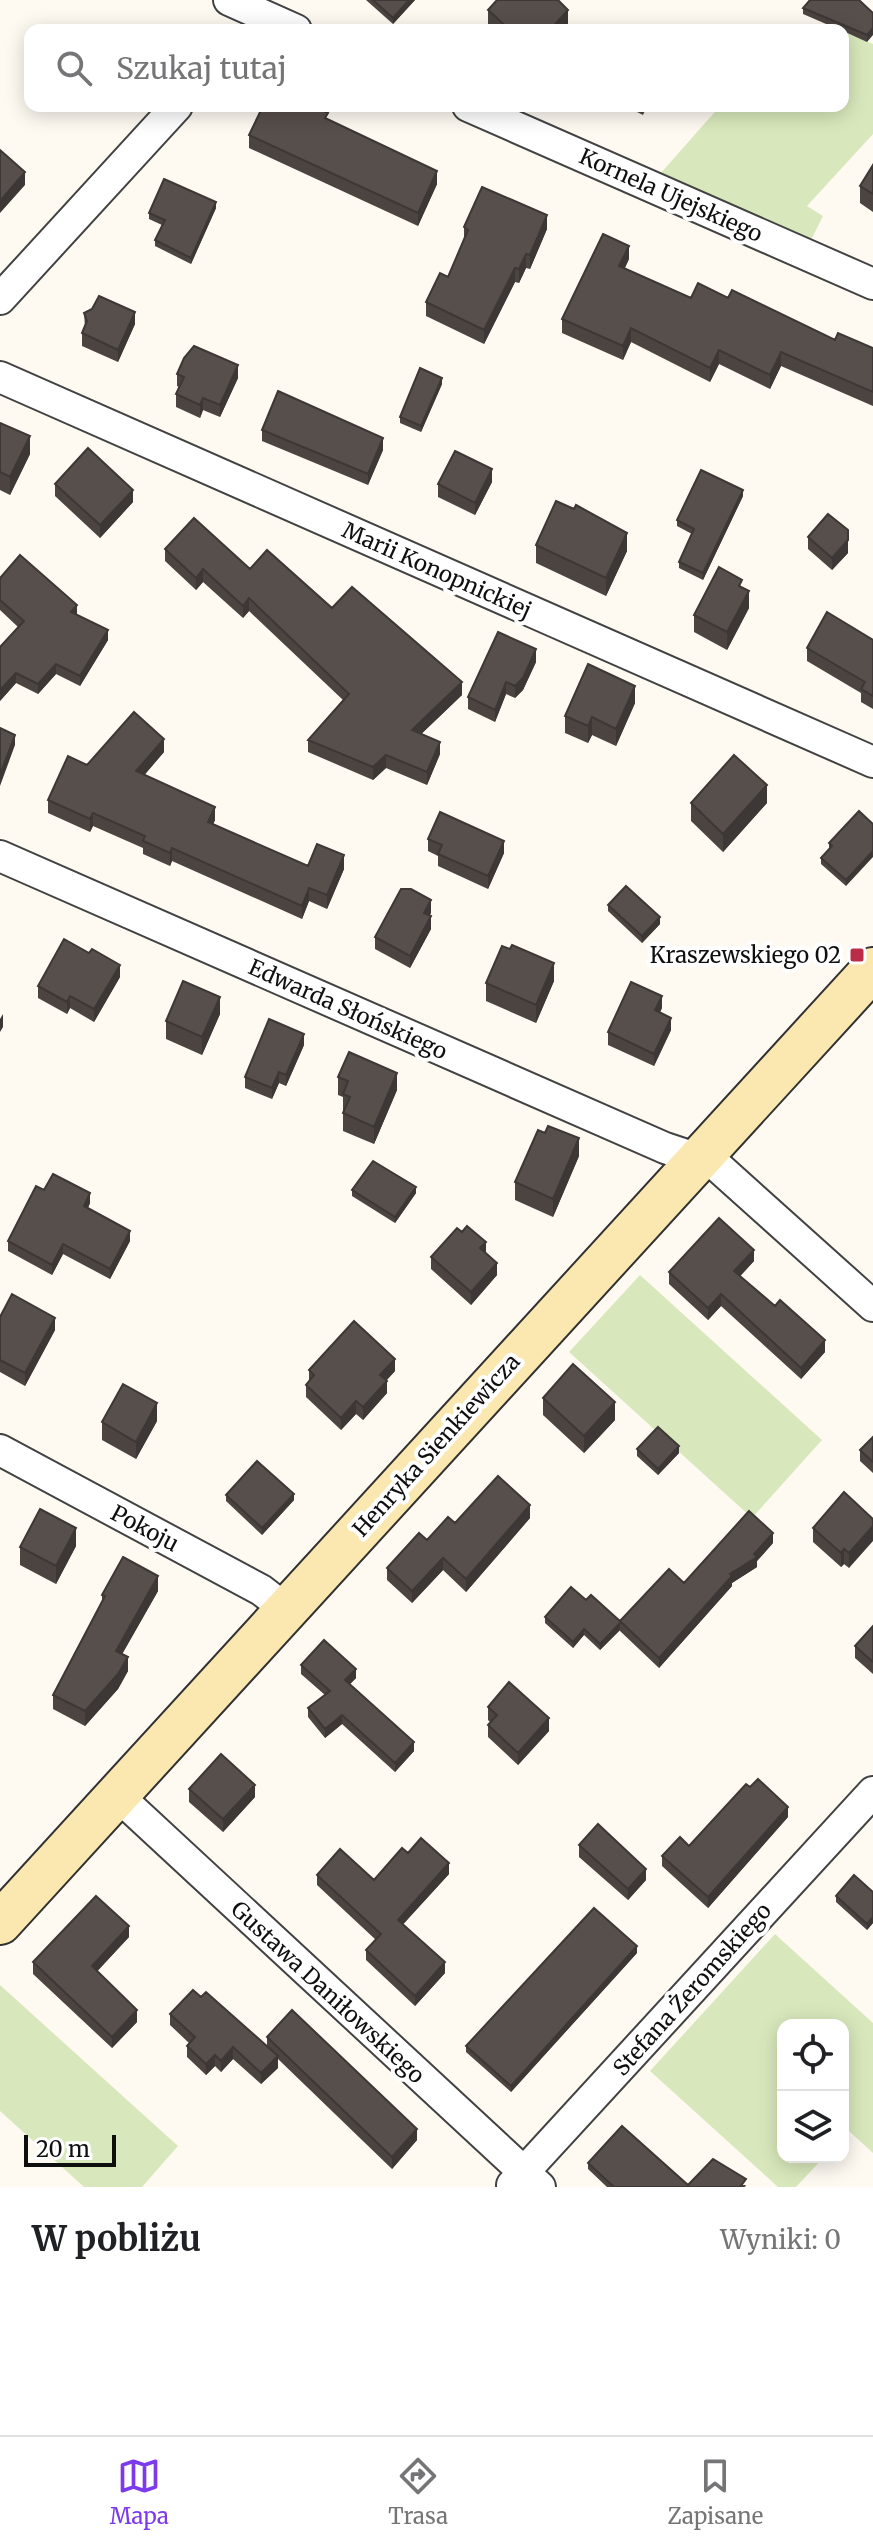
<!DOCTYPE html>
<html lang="pl">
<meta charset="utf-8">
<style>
body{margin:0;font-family:Merriweather,serif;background:#f2f2f2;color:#202124}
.controls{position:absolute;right:24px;bottom:24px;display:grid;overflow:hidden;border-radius:16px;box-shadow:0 4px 20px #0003}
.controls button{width:72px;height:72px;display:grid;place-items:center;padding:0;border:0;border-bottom:2px solid #e0e0e0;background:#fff;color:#202124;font:40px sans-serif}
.scale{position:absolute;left:24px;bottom:20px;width:92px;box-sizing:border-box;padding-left:8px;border:4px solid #0f0f0f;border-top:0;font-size:22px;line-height:28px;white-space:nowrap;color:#0f0f0f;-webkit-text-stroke:6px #fff;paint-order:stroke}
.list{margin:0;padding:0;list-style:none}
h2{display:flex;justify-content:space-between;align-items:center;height:104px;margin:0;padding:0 32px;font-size:34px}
h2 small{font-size:26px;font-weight:400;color:#757577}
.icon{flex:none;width:44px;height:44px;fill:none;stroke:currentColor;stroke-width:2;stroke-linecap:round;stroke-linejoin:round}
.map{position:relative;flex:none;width:873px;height:2187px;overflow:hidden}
.search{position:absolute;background:#fff;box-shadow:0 4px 20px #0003;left:24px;right:24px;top:24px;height:88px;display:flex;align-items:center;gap:20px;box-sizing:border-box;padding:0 28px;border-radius:16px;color:#757577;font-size:30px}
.sheet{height:248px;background:#fff}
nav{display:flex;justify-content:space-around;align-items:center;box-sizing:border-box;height:112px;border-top:2px solid #e0e0e0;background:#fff;font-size:22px;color:#757577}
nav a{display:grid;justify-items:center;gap:4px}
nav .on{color:#7c3aed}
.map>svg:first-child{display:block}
.green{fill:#d9e8bc}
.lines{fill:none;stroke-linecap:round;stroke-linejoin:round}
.street-casing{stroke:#424242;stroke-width:34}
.secondary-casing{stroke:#313131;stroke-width:46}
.street{stroke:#fff;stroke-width:30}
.secondary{stroke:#fbe8b0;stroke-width:42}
.wall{fill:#4b4441}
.shaded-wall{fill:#3d3735}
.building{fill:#574f4c;stroke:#3d3735;stroke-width:2}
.poi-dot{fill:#ba2c47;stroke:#fff;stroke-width:3}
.labels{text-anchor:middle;stroke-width:8;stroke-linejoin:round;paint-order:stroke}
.street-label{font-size:22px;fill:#0f0f0f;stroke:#fff}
.poi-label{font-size:22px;fill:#0f0f0f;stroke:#fff;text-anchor:end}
</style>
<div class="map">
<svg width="873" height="2187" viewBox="0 0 873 2187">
<rect width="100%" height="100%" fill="#fefaf2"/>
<path class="green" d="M843,31l30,13v90l-66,72 16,10 -11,22 -5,1 -147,-65 60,-68h123z
M640,1275l182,165 -70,78 -183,-166z
M775,1934l98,89v130l-24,-22 -6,5v-111h-60v132h41l-28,30h-18l-128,-116z
M0,1985l178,161 -36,41h-58l-84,-76z"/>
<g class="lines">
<defs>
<path id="street" d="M229,0l67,30
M468,106l405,178
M0,299l177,-193
M0,377l873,385
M0,856l665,292 51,17 157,141
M0,1450l261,140 26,20
M117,1795l423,392
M512,2185l361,-393"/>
<path id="secondary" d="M0,1923l873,-954"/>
</defs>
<use href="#street" class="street-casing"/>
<use href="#secondary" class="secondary-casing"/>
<use href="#street" class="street"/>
<use href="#secondary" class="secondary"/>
</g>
<path class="wall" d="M366,0h49l-22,24z
M803,8l70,5 -6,29 -24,-11v-1h-3l-37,-16z
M488,10l80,17 -2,3h-76l-2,-2z
M625,106h22l-4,9z
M249,135l188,49 -19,42 -169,-78z
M873,165v47l-13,-9v-17z
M216,208l-25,56 -36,-18v-6l7,-15 -13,-6v-6z
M464,227l83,2 -17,40 -4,-1 -7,15 -4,-1 -31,62 -58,-28v-14l22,-25 16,-36z
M629,259l-4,9 66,30h37l107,42 38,8v58l-92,-40 -11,23 -51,-25 -9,18 -79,-40 -8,18 -61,-27v-14z
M84,313l51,11 -17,38 -36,-16v-13l3,-6z
M177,374l61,4 -18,39 -17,-7 -3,8 -24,-11v-13l3,-7 -2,-1z
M442,384l-21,48 -21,-9v-6z
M0,423l30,31 -20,41 -10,-5z
M262,430l121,20 -15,35 -106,-44z
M492,482l-17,33 -37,-18v-13z
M55,484l78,18 -33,36 -45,-42z
M743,496l-40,84 -24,-12v-6l13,-28 -15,-8v-6z
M808,537l40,16 -16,17 -24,-21z
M536,545l91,6 -21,45 -70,-33z
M165,549l85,20 82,39 130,87 -41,39 19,20 -13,31 -41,-17 -13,12 -65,-28v-12l35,-40 -94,-89 -6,7 -40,-36 -7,8 -31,-29z
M0,578l77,37 31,25 -28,46 -24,-12 -18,20 -22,-11 -16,18 18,-74 -18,-17z
M742,587l7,21 -22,42 -33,-18v-17z
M873,640v69l-12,-7v-9l-54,-32v-13z
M536,662l-13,28 -8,8 -9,-4 -11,28 -27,-13v-12z
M635,703l-19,43 -24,-11 -4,8 -23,-10v-17z
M164,752l-20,23 71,45 -2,4 95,42 36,3 -17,40 -18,-8 -7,18 -130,-58 -2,5 -27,-12v-6l-50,-22 -3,6 -42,-19v-13l39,-35z
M691,803h76l-44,49 -32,-31z
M873,824l-27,62 -25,-22v-6l8,-9v-6z
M428,839l76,14 -16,36 -50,-23v-10l-10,-5z
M608,905l52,19 -18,19 -34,-32z
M431,913l-2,3 2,13 -21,39 -35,-19v-12z
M510,949l44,32 -18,42 -50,-22v-18z
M120,977l-26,45 -24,-14 -3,6 -29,-16v-12z
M662,1008l-2,4 11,18 -17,36 -46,-21v-13z
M220,1014l-18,41 -36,-16v-18z
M304,1045l-18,41 -7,-3 -7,16 -27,-11v-11z
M338,1077l59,13 -23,54 -31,-13v-34l-5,-2z
M579,1156l-26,61 -38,-17v-18z
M44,1190l46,13 -2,5 42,33 -20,38 -47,-25 -11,21 -44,-24v-10z
M352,1190l64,3 -21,30 -43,-27z
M431,1257l66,18 -26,30 -40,-36z
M754,1261l-14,15 85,76 -24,27 -80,-73 -13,14 -39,-36v-12z
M0,1317l55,13 -30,56 -25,-14z
M309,1370l86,1 -9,10 1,12 -24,27 -7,-6 -15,16 -35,-33v-12l3,-4z
M543,1398l72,22 -31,33 -41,-38z
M157,1421l-21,38 -34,-19v-18z
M873,1437v36l-13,-12v-11z
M637,1449l42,4 -21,22 -21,-19z
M226,1495l68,5 -32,35 -36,-34z
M530,1518l-64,74 -23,-22 -31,33 -25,-23v-12l40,-28 28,-17z
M873,1519l-24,49 -5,-4 -3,3 -28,-25v-14z
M773,1543l-16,18v6l-25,16v3l-73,82 -39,-37v-1l-20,20 -16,-15 -11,13 -28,-25v-6l41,-17 34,21 64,-38z
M76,1546l-20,38 -36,-19v-18z
M158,1591l-36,63 6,17 -10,18 -33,37 -32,-17v-14l49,-93v-7z
M873,1626v48l-18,-16v-12z
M301,1665l55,13 -6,6 64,67 -19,21 -53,-48 -17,14 -17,-21v-9l17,-13 -24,-21z
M488,1707l61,24 -31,34 -30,-28v-12l2,-3 -2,-2z
M189,1789l66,8 -32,35 -34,-30z
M788,1817l-80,91 -46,-42v-10l27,-10z
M579,1845l67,35 -18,20 -49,-43z
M408,1853l41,21 -46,50 42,49 -30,33 -49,-46v-10l10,-10 -59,-55v-10l57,5z
M873,1892v31l-6,7 -31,-28v-6z
M129,1937l-32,34 40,51 -25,26 -79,-74v-12z
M637,1953l-126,139 -45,-40v-6z
M201,1997l66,50v-10l150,103 -25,29 -114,-110v9l-17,16 -28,-25 -12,13 -6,-6 -9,9 -19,-18v-11l2,-3 -19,-18v-11z
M588,2163l100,22h58l-1,2h-138l-19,-18z"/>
<path class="shaded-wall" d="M409,0h6l-22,24v-6z
M568,10v17l-2,3h-16z
M873,28v7l-6,7v-7z
M437,171v13l-19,42v-13z
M25,172v13l-25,28v-12z
M216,202v6l-25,56v-6z
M547,215v14l-17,40v-14z
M629,246v13l-10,20v-13z
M526,254v14l-7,15v-14z
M515,268v14l-31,62v-14z
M135,312v12l-17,38v-12z
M631,328v14l-8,18v-14z
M719,350v14l-9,18v-14z
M781,352v14l-11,23v-14z
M238,365v13l-18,39v-12z
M442,378v6l-21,48v-6z
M203,398v12l-3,8v-13z
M30,436v18l-20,41v-18z
M383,438v12l-15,35v-11z
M492,469v13l-17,33v-12z
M133,490v12l-33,36v-13z
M743,490v6l-40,84v-7z
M627,533v18l-21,45v-18z
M848,540v13l-16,17v-12z
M203,569v13l-7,8v-12z
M749,591v17l-22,42v-18z
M249,598v13l-6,7v-12z
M77,605v10l-6,-3z
M108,630v10l-28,46v-10z
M536,649v13l-13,28 -8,8v-12z
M56,664v10l-18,20v-10z
M16,673v10l-16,18v-11z
M462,682v13l-50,48v-13z
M506,682v12l-11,28v-12z
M635,686v17l-19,43v-17z
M592,717v18l-4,8v-17z
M15,735v10l-15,41v-11z
M164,739v13l-28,33v-14z
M440,742v12l-13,31v-13z
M386,755v13l-13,12v-13z
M767,785v18l-44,49v-18z
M215,807v13l-7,15v-13z
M93,813v13l-3,6v-13z
M504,841v12l-16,36v-13z
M172,848v13l-2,5v-13z
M873,851v6l-27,29v-6z
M344,855v14l-17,40v-14z
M309,888v13l-7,18v-13z
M431,900v13l-7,12v-12z
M431,916v13l-21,39v-12z
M660,917v7l-18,19v-7z
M554,963v18l-18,42v-18z
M120,965v12l-26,45v-13z
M70,996v12l-3,6v-12z
M662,996v12l-7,14v-12z
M220,997v17l-18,41v-18z
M3,1014v13l-3,5v-13z
M671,1018v12l-17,36v-12z
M304,1034v11l-18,41v-11z
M279,1072v11l-7,16v-11z
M397,1073v17l-23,54v-17z
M579,1138v18l-26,61v-18z
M416,1187v6l-21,30v-6z
M90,1193v10l-6,13v-10z
M130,1231v10l-20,38v-10z
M486,1242v13l-6,-7z
M63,1244v10l-11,21v-10z
M754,1250v11l-20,22v-12z
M497,1263v12l-26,30v-13z
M721,1294v12l-13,14v-12z
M55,1318v12l-30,56v-13z
M825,1340v12l-24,27v-11z
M395,1359v12l-15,16v-12z
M387,1381v12l-24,27v-13z
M356,1401v13l-15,16v-12z
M615,1402v18l-31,33v-17z
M157,1403v18l-21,38v-17z
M679,1446v7l-21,22v-6z
M294,1494v6l-32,35v-7z
M530,1505v13l-64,74v-13z
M873,1526v15l-24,27v-15z
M76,1528v18l-20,38v-18z
M773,1533v10l-16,18v6l-25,16v3l-73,82v-10l71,-84 24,-20z
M844,1549v15l-3,3v-14z
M443,1558v12l-31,33v-12z
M158,1576v15l-42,74v-14z
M620,1623v7l-20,20v-6z
M584,1629v6l-11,13v-6z
M128,1657v14l-10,18 -33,37v-15z
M356,1669v9l-11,11v-9z
M342,1715v9l-17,14v-9z
M549,1718v13l-31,34v-12z
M414,1742v9l-19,21v-9z
M255,1785v12l-32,35v-13z
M788,1807v10l-80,91v-11z
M449,1863v11l-51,56v-10z
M646,1869v11l-18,20v-11z
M873,1917v6l-6,7v-6z
M129,1926v11l-37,40v-11z
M637,1946v7l-126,139v-6z
M445,1962v11l-30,33v-10z
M137,2010v12l-25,26v-11z
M233,2047v12l-12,13v-11z
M215,2055v11l-9,9v-11z
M278,2056v12l-17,16v-11z
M417,2129v11l-25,29v-12z"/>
<path class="building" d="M373,0h36l-16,18z
M497,0h61l10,10 -18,20h-40l-22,-20z
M810,0h49l14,13v15l-6,7 -64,-27z
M263,106h50l15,7 -3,5 112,53 -19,42 -169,-78z
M0,150l25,22 -25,29z
M873,165v29l-13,-8z
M164,179l52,23 -25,56 -36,-18 10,-20 -16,-7z
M482,187l65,28 -17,40 -4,-1 -7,15 -4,-1 -31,62 -58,-28 14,-29 8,4 20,-47 -4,-3z
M603,234l26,12 -10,20 72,32 7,-15 30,15 4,-8 103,50 3,-7 35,15v44l-92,-40 -11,23 -51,-25 -9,18 -79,-40 -8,18 -61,-27z
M99,296l36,16 -17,38 -36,-17 5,-12 -3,-8 8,-4z
M194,346l44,19 -18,40 -17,-7 -3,7 -24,-11 8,-17 -7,-3 7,-16z
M420,368l22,10 -21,48 -21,-9z
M278,391l105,47 -15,36 -106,-44z
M0,423l30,13 -20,41 -10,-5z
M88,448l45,42 -33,35 -45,-41z
M455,451l37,18 -17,34 -37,-19z
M701,470l42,20 -40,83 -24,-11 15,-33 -17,-9z
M556,501l18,8 2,-4 51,28 -21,45 -70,-33z
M828,514l20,16v10l-16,18 -24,-21z
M194,518l56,51 17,-19 65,58 20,-21 110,95 -50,48 28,12 -13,30 -41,-17 -13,12 -65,-27 41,-46 -100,-96 -6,8 -40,-37 -7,9 -31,-29z
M20,555l57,50 -6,7 37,18 -28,46 -24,-12 -18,20 -22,-11 -16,17v-43l24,-26 -24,-21v-22z
M719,567l23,13 -3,6 10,5 -22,41 -33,-17z
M827,612l46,28v56l-12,-7 4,-7 -58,-34z
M498,632l38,17 -13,29 -8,8 -9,-4 -11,28 -27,-13z
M588,664l47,22 -19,43 -24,-12 -4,9 -23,-10z
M134,712l30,27 -28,32 79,36 -7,15 100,44 9,-22 27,11 -17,40 -18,-7 -7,18 -130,-58 -2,5 -27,-12 2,-5 -52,-23 -3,6 -42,-19 20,-44 19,9z
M0,728l15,7 -15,40z
M734,755l33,30 -44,49 -32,-31z
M859,811l14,13v27l-27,29 -25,-22 11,-12 -3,-3z
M440,812l64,29 -16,35 -50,-22 4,-9 -14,-6z
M626,886l34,31 -18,19 -34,-31z
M401,889h10l20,11 -7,13 7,3 -21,40 -35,-19z
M64,939l25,14 3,-4 28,16 -26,44 -24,-13 -3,6 -29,-16z
M512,945l42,18 -18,42 -50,-22 16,-37 8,3z
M183,981l37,16 -18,40 -36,-16z
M631,982l31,14 -7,14 16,8 -17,36 -46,-22z
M269,1019l35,15 -18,41 -7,-3 -7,16 -27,-11z
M349,1052l48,21 -23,54 -31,-14 7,-16 -7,-3 5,-13 -10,-4z
M548,1126l31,12 -26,61 -38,-17 23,-52 7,3z
M373,1161l43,26 -21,30 -43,-27z
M53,1174l37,19 -6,13 46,25 -20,38 -47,-25 -11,21 -44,-24 28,-55 8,4z
M719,1218l35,32 -20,21 41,35 5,-6 45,40 -24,28 -80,-74 -13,14 -39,-36z
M467,1226l19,16 -6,6 17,15 -26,29 -40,-35 26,-29 5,4z
M12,1294l43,24 -30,55 -25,-13v-43z
M354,1321l41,38 -15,16 7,6 -24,26 -7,-6 -15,17 -35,-33 8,-10 -5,-5z
M573,1364l42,38 -31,34 -41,-38z
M123,1384l34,19 -21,39 -34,-20z
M658,1427l21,19 -21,23 -21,-20z
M873,1437v25l-13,-12z
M257,1461l37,33 -32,34 -36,-33z
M498,1476l32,29 -64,74 -23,-21 -31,33 -25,-23 32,-35 8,7 21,-23 7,6z
M844,1492l29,27v7l-24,27 -5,-4 -3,4 -28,-25z
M40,1509l36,19 -20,38 -36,-19z
M749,1511l24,22 -19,21 3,3 -27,17 2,2 -73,82 -39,-37 49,-52 15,14z
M123,1557l35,19 -42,75 12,6 -10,17 -33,37 -32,-16 52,-99 -3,-1z
M571,1587l15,13 5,-5 30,27 -21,22 -16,-15 -11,13 -28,-25z
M873,1626v36l-18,-16z
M324,1640l32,29 -11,11 69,62 -19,21 -53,-48 -17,14 -17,-21 22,-17 -29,-26z
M509,1682l40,36 -31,35 -30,-28 9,-10 -9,-8z
M221,1754l34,31 -32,34 -34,-30z
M758,1779l30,28 -80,90 -46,-41 18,-19 9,9 57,-62 4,3z
M598,1824l48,45 -18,20 -49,-44z
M421,1838l28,25 -51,57 47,42 -30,34 -49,-46 15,-16 -64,-59 23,-26 34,31 28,-32 6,5z
M854,1875l19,17v25l-6,7 -31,-28z
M96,1896l33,30 -37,40 45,44 -25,27 -79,-75z
M594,1908l43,38 -126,140 -45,-40z
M193,1990l8,7 5,-5 72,64 -17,17 -28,-26 -12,14 -6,-6 -9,9 -19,-18 8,-9 -25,-23z
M292,2010l125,119 -25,28 -125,-120z
M622,2126l66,59 25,-26 33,20 -6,8h-126l-26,-24z"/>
<rect class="poi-dot" x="849" y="947" width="16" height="16" rx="4"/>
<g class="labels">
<g class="street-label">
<text transform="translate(671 195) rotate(24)" y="8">Kornela Ujejskiego</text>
<text transform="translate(437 570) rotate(24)" y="8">Marii Konopnickiej</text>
<text transform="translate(348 1009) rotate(24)" y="8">Edwarda Słońskiego</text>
<text transform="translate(436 1445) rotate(-48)" y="8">Henryka Sienkiewicza</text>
<text transform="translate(145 1528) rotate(28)" y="8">Pokoju</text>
<text transform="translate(692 1989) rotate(-48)" y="8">Stefana Żeromskiego</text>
<text transform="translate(328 1992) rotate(43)" y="8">Gustawa Daniłowskiego</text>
</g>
<g class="poi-label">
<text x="841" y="963">Kraszewskiego 02</text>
</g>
</g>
</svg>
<div class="controls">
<button><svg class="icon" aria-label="locate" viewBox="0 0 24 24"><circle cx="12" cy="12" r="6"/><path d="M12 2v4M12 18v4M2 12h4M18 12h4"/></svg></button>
<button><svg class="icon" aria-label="layers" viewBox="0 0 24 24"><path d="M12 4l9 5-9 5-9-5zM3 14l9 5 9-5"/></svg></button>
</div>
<div class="scale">20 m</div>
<div class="search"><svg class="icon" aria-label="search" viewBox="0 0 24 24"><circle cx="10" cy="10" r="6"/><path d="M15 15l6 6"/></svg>Szukaj tutaj</div>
</div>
<section class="sheet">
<h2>W pobliżu<small>Wyniki: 0</small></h2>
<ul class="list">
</ul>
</section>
<nav>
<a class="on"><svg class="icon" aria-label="map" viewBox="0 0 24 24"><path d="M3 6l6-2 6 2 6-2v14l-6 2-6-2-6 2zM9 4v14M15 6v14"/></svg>Mapa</a>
<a><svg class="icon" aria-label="directions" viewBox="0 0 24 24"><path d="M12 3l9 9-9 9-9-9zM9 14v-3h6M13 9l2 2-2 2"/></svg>Trasa</a>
<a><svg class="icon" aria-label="saved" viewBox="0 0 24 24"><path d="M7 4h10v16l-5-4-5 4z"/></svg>Zapisane</a>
</nav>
